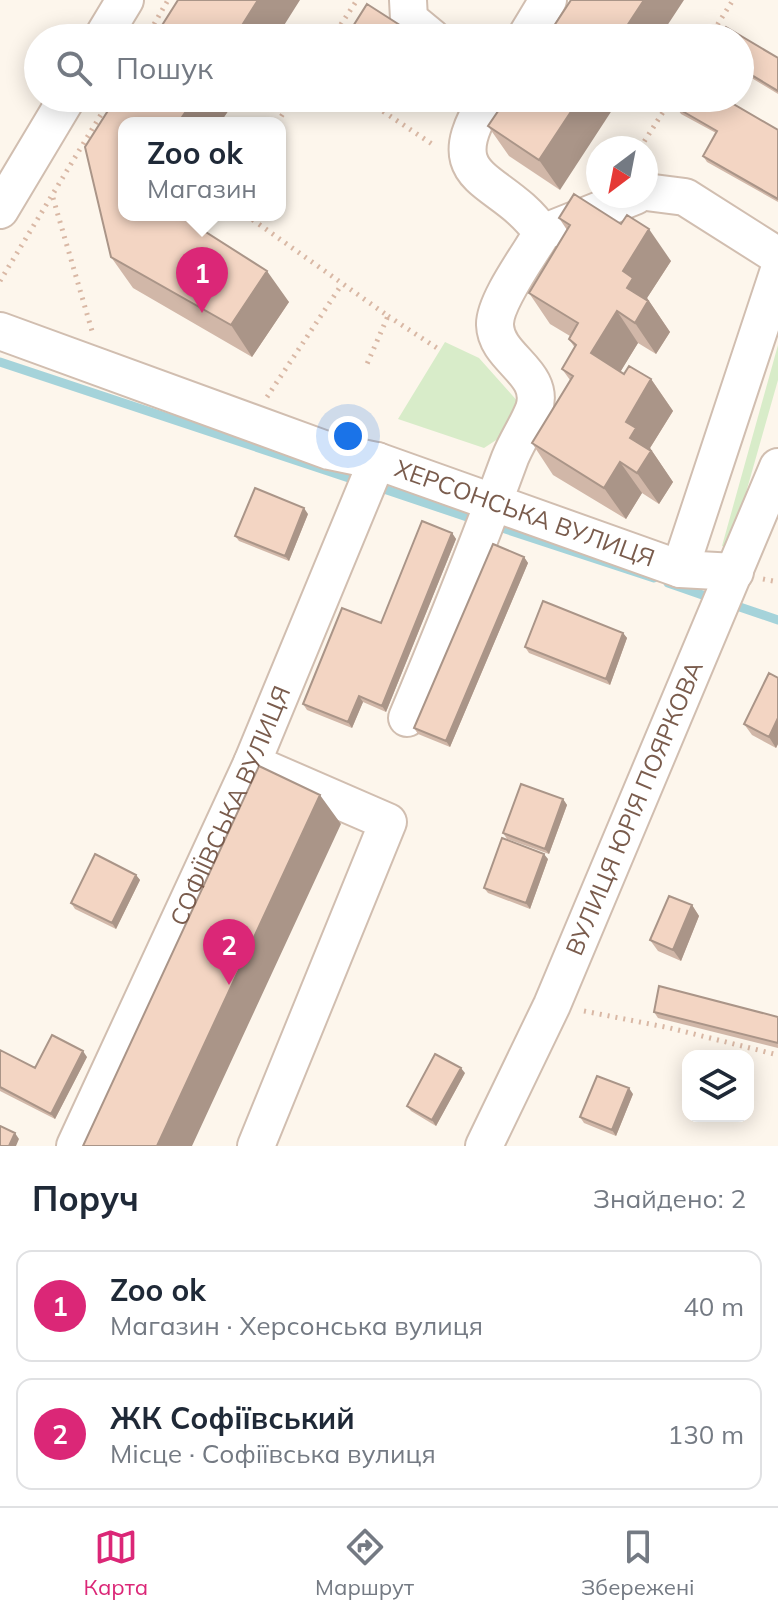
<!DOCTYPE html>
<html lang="uk">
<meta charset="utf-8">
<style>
body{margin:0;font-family:Mulish,sans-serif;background:#f6f6f7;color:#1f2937}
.controls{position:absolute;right:24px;bottom:24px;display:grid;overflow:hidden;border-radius:16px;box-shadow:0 4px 20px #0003}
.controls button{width:72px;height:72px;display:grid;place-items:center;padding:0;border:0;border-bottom:2px solid #e0e1e3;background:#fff;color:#1f2937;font:40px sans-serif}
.compass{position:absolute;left:586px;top:136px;width:72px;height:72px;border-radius:50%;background:#fff;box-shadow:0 4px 20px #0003;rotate:212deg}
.you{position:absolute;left:348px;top:436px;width:28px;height:28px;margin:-20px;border:6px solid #fff;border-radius:50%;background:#1a73e8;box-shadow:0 0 0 12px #1a73e833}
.badge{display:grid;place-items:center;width:52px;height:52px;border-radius:50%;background:#db2777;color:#fff;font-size:26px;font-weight:700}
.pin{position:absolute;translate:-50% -66px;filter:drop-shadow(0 2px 4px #0008)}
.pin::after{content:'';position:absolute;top:42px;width:28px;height:24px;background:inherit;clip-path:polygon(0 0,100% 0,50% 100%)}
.popup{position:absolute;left:118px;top:117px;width:168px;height:104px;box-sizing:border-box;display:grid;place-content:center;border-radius:16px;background:#fff;filter:drop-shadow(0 2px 6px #0005);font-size:26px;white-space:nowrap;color:#747a83}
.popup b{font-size:30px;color:#1f2937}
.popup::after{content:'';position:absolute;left:50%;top:100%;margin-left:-16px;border:16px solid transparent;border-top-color:#fff}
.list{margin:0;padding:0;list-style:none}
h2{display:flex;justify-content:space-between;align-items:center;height:104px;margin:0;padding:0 32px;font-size:34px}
h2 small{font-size:26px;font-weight:400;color:#747a83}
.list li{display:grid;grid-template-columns:52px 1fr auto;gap:24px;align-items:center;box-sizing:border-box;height:112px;margin:0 16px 16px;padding:0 16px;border:2px solid #e0e1e3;border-radius:16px}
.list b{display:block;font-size:30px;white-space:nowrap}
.list p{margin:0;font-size:26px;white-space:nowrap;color:#747a83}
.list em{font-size:26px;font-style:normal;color:#747a83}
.icon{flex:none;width:44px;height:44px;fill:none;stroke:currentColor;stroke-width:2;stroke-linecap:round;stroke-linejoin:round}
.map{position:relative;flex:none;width:778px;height:1146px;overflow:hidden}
.search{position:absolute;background:#fff;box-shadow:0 4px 20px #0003;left:24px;right:24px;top:24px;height:88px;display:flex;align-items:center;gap:20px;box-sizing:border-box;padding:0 28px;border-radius:44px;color:#747a83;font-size:30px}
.sheet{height:360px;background:#fff}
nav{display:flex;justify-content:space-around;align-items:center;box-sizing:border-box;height:112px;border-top:2px solid #e0e1e3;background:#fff;font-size:22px;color:#747a83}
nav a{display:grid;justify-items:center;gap:4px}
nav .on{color:#db2777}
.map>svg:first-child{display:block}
.green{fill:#d8ecc9}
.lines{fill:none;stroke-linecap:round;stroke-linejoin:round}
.stream{stroke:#a5d3da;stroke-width:9}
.minor-casing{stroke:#d1beb0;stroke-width:40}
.path{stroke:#d9b8a5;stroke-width:5;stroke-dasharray:2 6;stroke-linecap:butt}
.minor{stroke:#fff;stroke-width:36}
.wall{fill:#d1b7a8}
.shaded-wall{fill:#aa9588}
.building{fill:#f3d5c3;stroke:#aa9588;stroke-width:2}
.labels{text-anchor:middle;stroke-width:7;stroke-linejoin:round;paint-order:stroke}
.street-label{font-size:24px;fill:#7a5c4d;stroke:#fffaf3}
</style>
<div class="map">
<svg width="778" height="1146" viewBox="0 0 778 1146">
<rect width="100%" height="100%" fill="#fdf6ec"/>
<path class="green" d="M445,342l34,16 41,46 -10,27 -26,17 -86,-29z
M778,345v35l-48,169 -8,-3z"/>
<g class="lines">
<path class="stream" d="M0,362l361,120
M375,486l104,35
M493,525l161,53
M668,583l46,16
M728,603l50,17"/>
<defs>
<g id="minor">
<path d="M408,0l1,19 23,19"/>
<path d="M102,38l23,-38"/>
<path d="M525,38l23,-38"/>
<path d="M646,192l39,5 93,59"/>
<path d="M0,210l67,-112"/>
<path d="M555,228l80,-32"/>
<path id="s1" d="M0,331l329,120 48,10 303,108 55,3"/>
<path d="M680,569l98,-296"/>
<path d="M407,718c36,-86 71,-173 103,-260 7,-17 18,-33 24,-49 12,-37 -38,-50 -39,-84 -1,-23 35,-71 47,-92 -40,-59 -109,-48 -54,-135"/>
<path d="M252,763l136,59 -132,324"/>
<path id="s2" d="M75,1146l177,-383 125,-302"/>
<path id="s3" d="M484,1146l68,-141 226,-538"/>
</g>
</defs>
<use href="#minor" class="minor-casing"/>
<path class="path" d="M146,38l22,-38
M332,38l25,-38
M709,38l24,-38
M363,98l72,48
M277,123l16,-25
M640,148l32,-50
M53,198l39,133
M246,215l142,101 -21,48
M0,281l111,-183
M388,316l52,34
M267,397l75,-113
M763,579l15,3
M584,1011l86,17 108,27"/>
<use href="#minor" class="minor"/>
</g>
<path class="wall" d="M740,38l38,20v36l-38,-23z
M116,98h121l-17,25h-96l64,92 3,8 98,79 -37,55 -119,-69 -22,-31z
M507,98l53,92 -51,-34 -21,-30z
M677,108l101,22v72l-71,-40 -4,-6 13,-23 -35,-19z
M559,218l112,43 -24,37 23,34 -14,22 -18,-11 -18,29 4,2 27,5 22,32 -23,37 23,34 -14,22 -17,-11 -16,26 -73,-44 -21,-32 38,-63 -8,-11 13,-21 -6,-9 1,-3 -20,-12 -21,-31 38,-63z
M308,514l-19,47 -50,-20 -4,-5z
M452,533l4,6 -70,173 -23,-10 -11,26 -45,-18 -4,-6 78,-81z
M524,557l4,6 -78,184 -32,-13 -4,-6z
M623,633l4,5 -17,47 -81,-32 -4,-6z
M778,678v66l-2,4 -24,-13 -8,-11z
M563,799l4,6 -18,49 -42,-15 -4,-6z
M548,859l-18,50 -42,-16 -4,-5z
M136,875l4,5 -24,49 -41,-20 -4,-6z
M692,905l7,11 -18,45 -23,-10 -8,-11z
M654,1012l124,5v31l-120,-30z
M0,1050l35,18 52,-11 -32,62 -55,-28z
M465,1073l-29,53 -25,-15 -4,-5z
M633,1094l-17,42 -32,-13 -4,-6z"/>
<path class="shaded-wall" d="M258,0h42l-24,38h-42z
M644,0h40l-25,38h-40z
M195,98h42l-17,25h-42z
M580,98h40l-60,92 -21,-30z
M179,215h9l13,32z
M649,229l22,32 -24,37 23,34 -14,22 -21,-31 -12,-52z
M267,271l22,31 -37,55 -21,-32z
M617,311l21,32 -25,41 -22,-31z
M651,379l22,32 -23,37 23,34 -14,22 -22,-31 -11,-51z
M620,462l22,31 -16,26 -22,-31z
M304,508l4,6 -19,47 -4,-5z
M452,533l4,6 -70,173 -4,-6z
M524,557l4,6 -78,184 -4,-6z
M623,633l4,5 -17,47 -4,-6z
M359,696l4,6 -11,26 -4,-6z
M778,718v26l-2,4 -7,-11z
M320,795l21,29 -149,322h-35z
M563,799l4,6 -18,49 -4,-5z
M544,854l4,5 -18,50 -4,-6z
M136,875l4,5 -24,49 -4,-6z
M692,905l7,11 -18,45 -8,-11z
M83,1051l4,6 -32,62 -4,-5z
M461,1068l4,5 -29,53 -4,-6z
M629,1088l4,6 -17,42 -4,-6z
M15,1133l4,6 -3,7h-7z"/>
<path class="building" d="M178,0h80l-24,38h-80z
M571,0h73l-25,38h-73z
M367,4l53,34h-60l-10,-7z
M726,27l52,31v33l-38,-23v-30h-21z
M116,98h79l-17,25h-54v92h55l88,56 -36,54 -120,-68 -26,-110z
M507,98h73l-41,62 -51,-34z
M683,98h40l55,32v69l-75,-43 14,-25 -40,-23z
M574,194l47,30 6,-9 22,14 -26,42 10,7 -6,10 21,13 -13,22 -18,-12 -26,42 33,21 5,-8 22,13 -25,43 10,6 -6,10 21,13 -14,22 -17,-11 -16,26 -72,-45 41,-67 -11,-7 14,-24 -7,-6 9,-16 -49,-30 41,-68 -11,-7z
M255,488l49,20 -19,48 -50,-20z
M422,521l30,12 -70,173 -23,-10 -11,26 -45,-18 39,-96 39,15z
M493,544l31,13 -78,184 -32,-13z
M543,601l80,32 -17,46 -81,-32z
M769,673l9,5v40l-9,19 -25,-13z
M259,766l61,29 -163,351h-74z
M521,784l42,15 -18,50 -42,-16z
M502,838l42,16 -18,49 -42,-15z
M95,854l41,21 -24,48 -41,-20z
M669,896l23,9 -19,45 -23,-10z
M659,986l119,31v26l-124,-31z
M52,1035l31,16 -32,63 -51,-27v-37l35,18z
M435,1054l26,14 -29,52 -25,-14z
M597,1076l32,12 -17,42 -32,-13z
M0,1126l15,7 -6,13h-9z"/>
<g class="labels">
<g class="street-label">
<text dy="8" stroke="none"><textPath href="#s1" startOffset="556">ХЕРСОНСЬКА ВУЛИЦЯ</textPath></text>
<text dy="8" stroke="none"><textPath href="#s2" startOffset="374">СОФІЇВСЬКА ВУЛИЦЯ</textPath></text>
<text dy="8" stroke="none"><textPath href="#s3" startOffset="370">ВУЛИЦЯ ЮРІЯ ПОЯРКОВА</textPath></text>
</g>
</g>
</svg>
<div class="controls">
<button><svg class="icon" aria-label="layers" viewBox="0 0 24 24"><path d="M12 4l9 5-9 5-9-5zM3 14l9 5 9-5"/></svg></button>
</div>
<svg class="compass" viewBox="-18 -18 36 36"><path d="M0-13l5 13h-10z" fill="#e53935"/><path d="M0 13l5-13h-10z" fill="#747a83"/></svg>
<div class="you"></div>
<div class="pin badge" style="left:202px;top:313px">1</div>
<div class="popup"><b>Zoo ok</b>Магазин</div>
<div class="pin badge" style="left:229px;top:985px">2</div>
<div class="search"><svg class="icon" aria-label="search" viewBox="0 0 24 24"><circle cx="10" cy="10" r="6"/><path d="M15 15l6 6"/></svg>Пошук</div>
</div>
<section class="sheet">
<h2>Поруч<small>Знайдено: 2</small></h2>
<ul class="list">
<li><span class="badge">1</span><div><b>Zoo ok</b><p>Магазин · Херсонська вулиця</p></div><em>40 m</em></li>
<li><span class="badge">2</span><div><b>ЖК Софіївський</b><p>Місце · Софіївська вулиця</p></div><em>130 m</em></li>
</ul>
</section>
<nav>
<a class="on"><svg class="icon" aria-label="map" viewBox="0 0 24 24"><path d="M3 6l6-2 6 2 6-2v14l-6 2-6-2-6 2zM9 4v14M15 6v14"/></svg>Карта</a>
<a><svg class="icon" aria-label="directions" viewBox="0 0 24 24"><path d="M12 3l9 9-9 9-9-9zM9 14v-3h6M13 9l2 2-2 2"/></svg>Маршрут</a>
<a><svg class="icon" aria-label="saved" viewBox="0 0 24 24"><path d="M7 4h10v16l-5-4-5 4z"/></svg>Збережені</a>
</nav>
